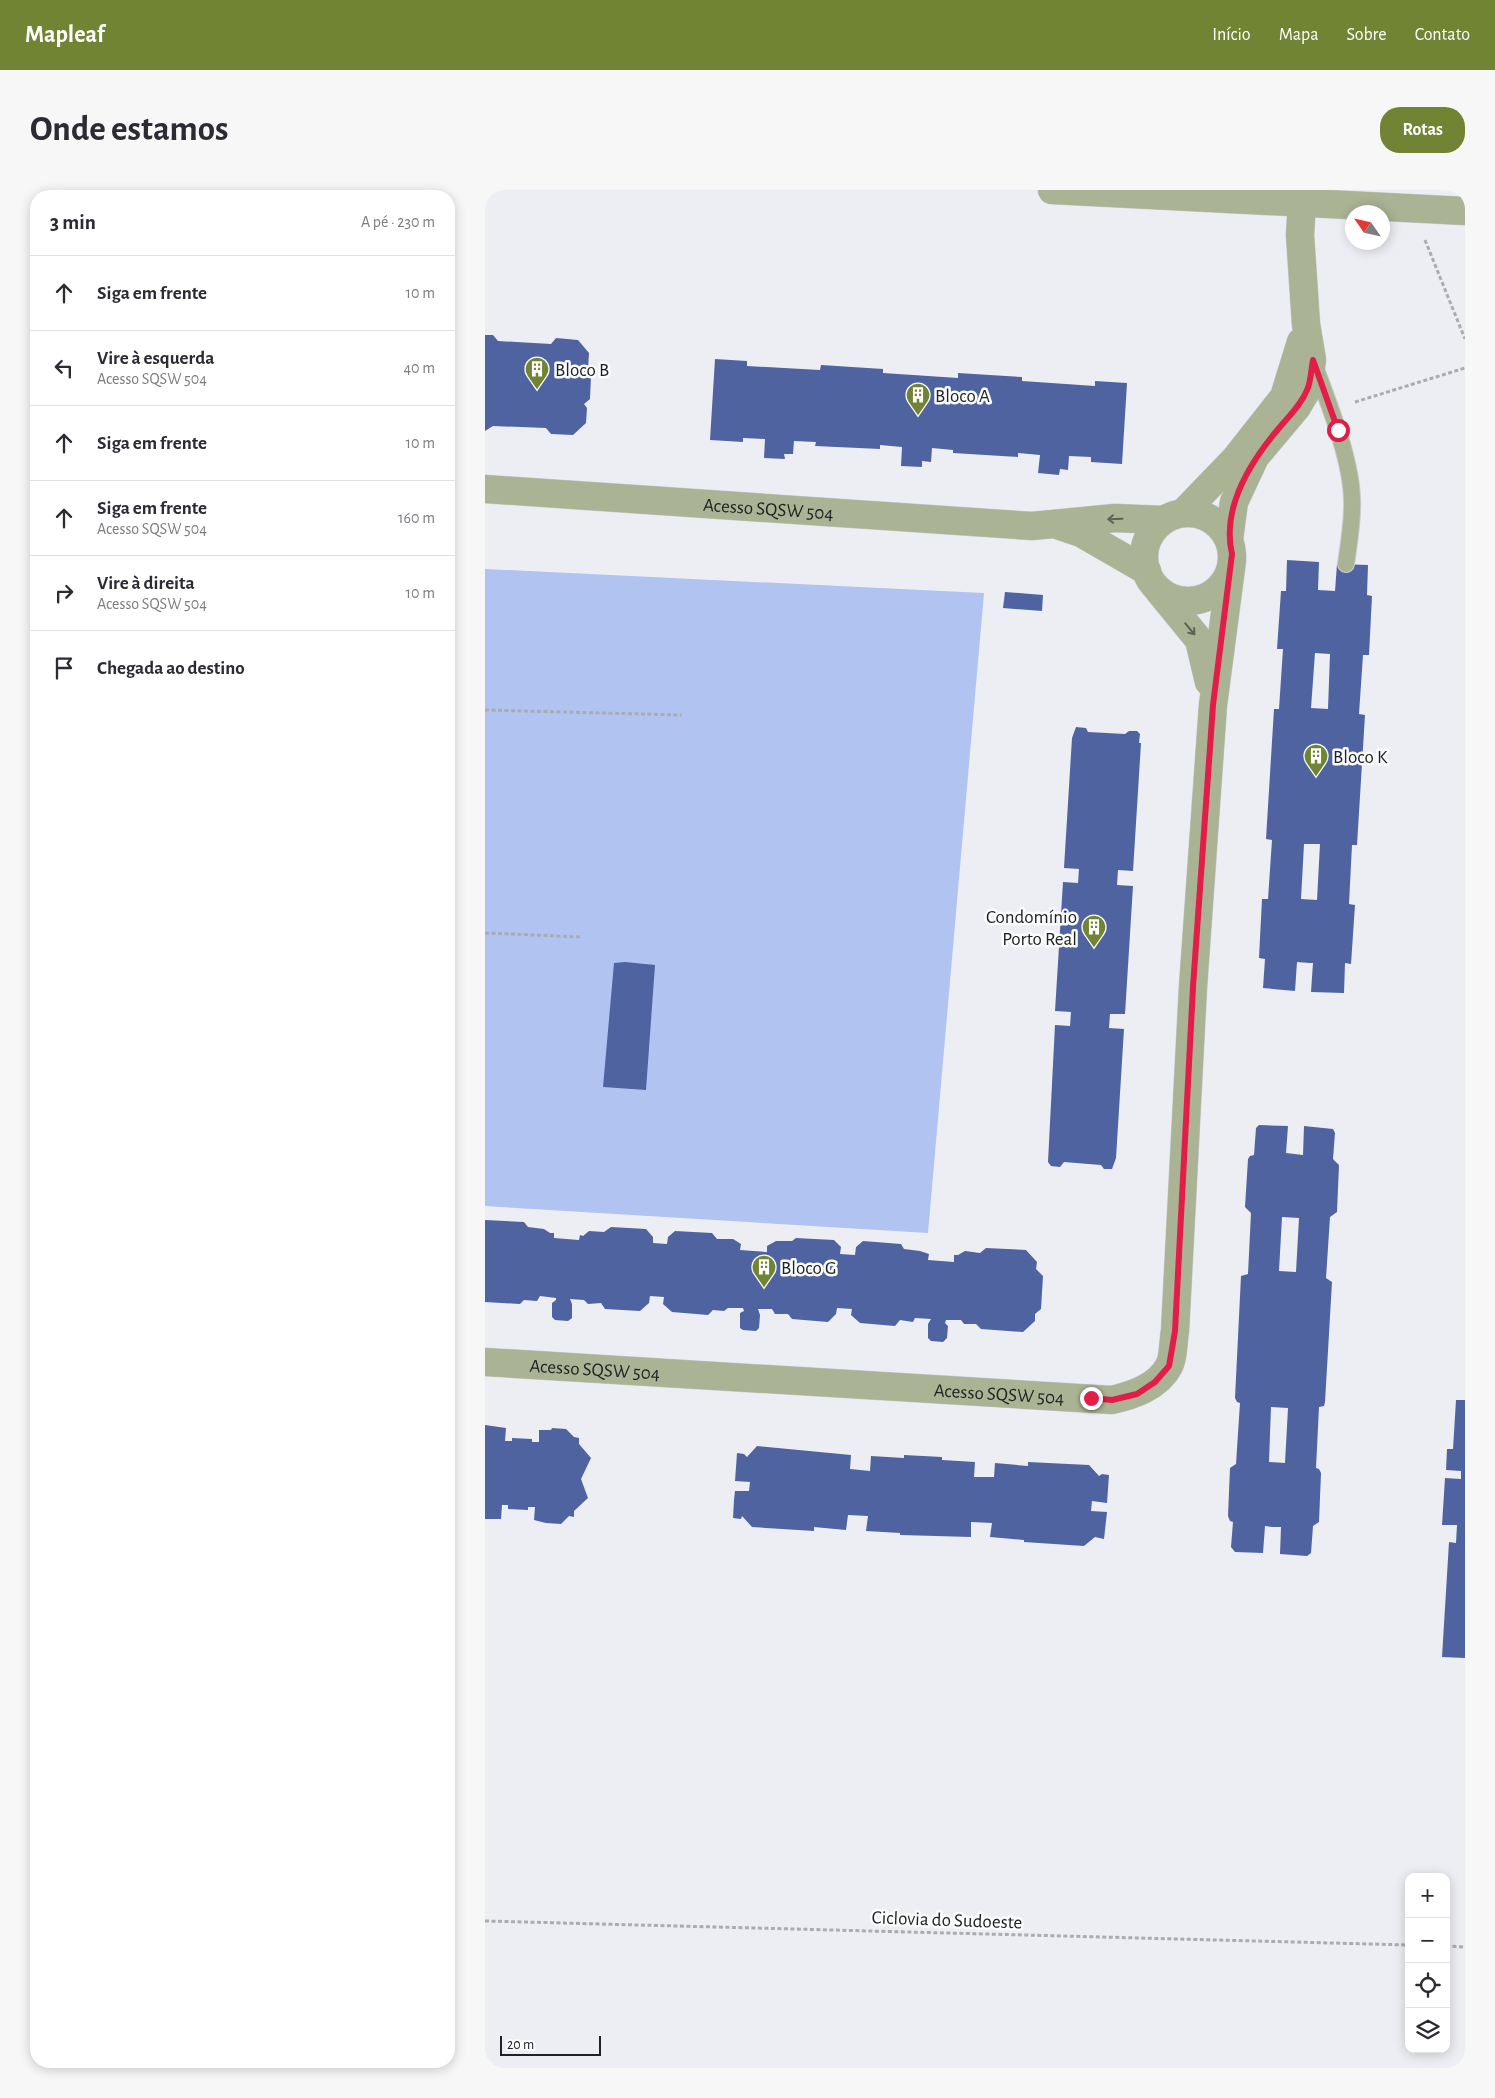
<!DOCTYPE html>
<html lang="pt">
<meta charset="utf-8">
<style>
body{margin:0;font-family:"Alegreya Sans",sans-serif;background:#f7f7f7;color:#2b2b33}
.controls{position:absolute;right:15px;bottom:15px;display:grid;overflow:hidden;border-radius:10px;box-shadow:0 2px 12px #0003}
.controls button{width:45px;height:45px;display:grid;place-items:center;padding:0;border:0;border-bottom:1px solid #e1e1e2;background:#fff;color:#2b2b33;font:25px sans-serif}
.compass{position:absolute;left:860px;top:15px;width:45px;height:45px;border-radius:50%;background:#fff;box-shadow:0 2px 12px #0003;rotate:304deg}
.scale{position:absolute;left:15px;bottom:12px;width:101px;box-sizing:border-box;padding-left:5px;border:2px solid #212223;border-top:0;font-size:14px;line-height:18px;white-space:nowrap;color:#212223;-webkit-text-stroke:4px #fafcfe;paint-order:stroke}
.stop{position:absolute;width:15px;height:15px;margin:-11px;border:4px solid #e11d48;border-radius:50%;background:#fff}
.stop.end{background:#e11d48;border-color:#fff;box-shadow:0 1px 5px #0008}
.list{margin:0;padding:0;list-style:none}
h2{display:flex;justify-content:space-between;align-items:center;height:65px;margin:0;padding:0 20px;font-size:21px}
h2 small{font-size:16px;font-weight:400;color:#7c7c81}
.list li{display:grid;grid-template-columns:32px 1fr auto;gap:15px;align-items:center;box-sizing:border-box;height:75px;padding:0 20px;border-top:1px solid #e1e1e2}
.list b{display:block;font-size:19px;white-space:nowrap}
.list p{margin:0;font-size:16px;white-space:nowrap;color:#7c7c81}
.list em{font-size:16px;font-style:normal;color:#7c7c81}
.icon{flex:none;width:28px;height:28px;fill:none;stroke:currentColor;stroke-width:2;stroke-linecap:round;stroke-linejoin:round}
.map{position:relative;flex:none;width:980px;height:1878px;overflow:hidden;border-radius:20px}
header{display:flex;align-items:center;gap:30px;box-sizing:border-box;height:70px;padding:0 25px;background:#718434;color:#fff}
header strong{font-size:24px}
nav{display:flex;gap:28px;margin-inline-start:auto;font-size:18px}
.intro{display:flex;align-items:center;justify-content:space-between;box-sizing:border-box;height:120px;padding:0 30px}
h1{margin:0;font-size:35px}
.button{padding:12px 22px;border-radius:20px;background:#718434;color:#fff;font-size:18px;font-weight:700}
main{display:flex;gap:30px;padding:0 30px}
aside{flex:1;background:#fff;border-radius:20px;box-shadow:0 2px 12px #0003}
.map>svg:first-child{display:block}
.green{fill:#b1c3f1}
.building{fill:#4f63a0;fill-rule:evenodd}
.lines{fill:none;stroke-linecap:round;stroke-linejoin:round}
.service-casing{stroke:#c7c9ce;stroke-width:18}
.minor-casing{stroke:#c7c9ce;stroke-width:29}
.tertiary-casing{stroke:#c7c9ce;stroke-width:29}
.path{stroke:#aaacb0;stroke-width:3;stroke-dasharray:4 2.5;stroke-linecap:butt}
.service{stroke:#aab394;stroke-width:16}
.minor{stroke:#aab394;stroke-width:28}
.tertiary{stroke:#aab394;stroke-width:28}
.oneway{stroke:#5f6356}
.route{stroke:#e11d48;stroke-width:6}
.labels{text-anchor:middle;stroke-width:5;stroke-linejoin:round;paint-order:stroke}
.poi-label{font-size:19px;fill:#212223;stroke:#fafcfe;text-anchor:start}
.street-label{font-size:19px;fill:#212223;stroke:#fafcfe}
</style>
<header>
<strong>Mapleaf</strong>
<nav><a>Início</a><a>Mapa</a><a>Sobre</a><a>Contato</a></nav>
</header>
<div class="intro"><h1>Onde estamos</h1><a class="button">Rotas</a></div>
<main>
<aside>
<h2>3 min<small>A pé · 230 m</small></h2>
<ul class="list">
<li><svg class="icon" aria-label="ahead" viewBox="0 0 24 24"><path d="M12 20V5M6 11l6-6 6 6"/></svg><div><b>Siga em frente</b></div><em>10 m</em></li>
<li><svg class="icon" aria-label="left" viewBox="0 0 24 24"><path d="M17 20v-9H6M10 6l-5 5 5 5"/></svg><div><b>Vire à esquerda</b><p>Acesso SQSW 504</p></div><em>40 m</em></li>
<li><svg class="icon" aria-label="ahead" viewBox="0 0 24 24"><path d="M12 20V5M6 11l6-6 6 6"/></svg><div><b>Siga em frente</b></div><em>10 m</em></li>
<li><svg class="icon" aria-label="ahead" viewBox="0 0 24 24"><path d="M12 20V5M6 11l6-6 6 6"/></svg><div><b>Siga em frente</b><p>Acesso SQSW 504</p></div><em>160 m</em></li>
<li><svg class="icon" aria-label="right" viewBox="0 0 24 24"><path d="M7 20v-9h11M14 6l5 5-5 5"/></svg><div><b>Vire à direita</b><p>Acesso SQSW 504</p></div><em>10 m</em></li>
<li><svg class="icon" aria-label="arrive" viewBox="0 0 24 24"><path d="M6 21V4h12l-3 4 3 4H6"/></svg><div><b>Chegada ao destino</b></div></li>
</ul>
</aside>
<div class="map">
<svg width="980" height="1878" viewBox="0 0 980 1878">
<rect width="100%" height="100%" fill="#eceef3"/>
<path class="green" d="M0,379l499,24 -56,640 -443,-27z"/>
<path class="building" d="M0,145h8l5,6 53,3 5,-6 22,2 11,13 -1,16 -3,2 6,5 -1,23 -6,5 3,4 -1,15 -13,12 -22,-1 -5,-6 -53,-2 -8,5z
M230,169l32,2v5l73,4 1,-5 62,4v4l75,5v-5l64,4v4l73,5v-5l32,2 -5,81 -31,-2v-5l-22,-1 -1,14 -8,-1 -1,6 -21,-2 2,-18 -22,-2v4l-65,-4v-3l-21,-2 -1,14 -9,-1v6l-21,-1 1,-19 -22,-2v4l-65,-3 1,-4 -22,-1 -1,13h-9l1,5 -21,-1 1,-19 -22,-1v4l-33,-2z
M802,370l32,2 -1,28 17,1 2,-27 31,1 -1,30 5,1 -3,59h-6l-4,59 6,1 -8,130h-5l-3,59 6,1 -4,59 -6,-1 -1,30 -33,-1 2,-29h-4l-12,-1 -2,29 -32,-3 2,-29 -6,-1 3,-59h6l4,-59 -6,-1 8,-130h5l4,-60h-6l4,-58h5zM830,463l15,1 -2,55 -17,-1zM819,654h16l-3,56 -16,-1z
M520,402l38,3 -1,16 -39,-3z
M591,537l10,1 2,4 37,2 4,-3h8l3,3 -1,9h2l-8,128 -15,-1 -1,15 16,1 -8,128h-15l-1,14 15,1 -8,129 -4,11h-8l-3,-4 -37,-3 -4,5 -9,-1 -3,-4 7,-137 15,1 1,-14 -16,-1 8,-129 15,1 1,-14 -15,-1 8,-130z
M140,772l30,3 -9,125 -43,-3 11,-124z
M774,935l29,1 -2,27 17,2 1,-29 29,3 2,4 -2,26 6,6 -2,47 -7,5 -4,61 6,4 -7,120 -1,4 -5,1 -3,61 3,1 2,4 -2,49 -6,4 -2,27 -4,3 -27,-2 1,-27h-8l-8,-1 -2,27 -28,-1 -4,-5 2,-25 -3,-1 -2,-5 2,-48 6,-4 4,-61 -3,-1 -2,-4 6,-122 7,-2 3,-61 -6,-6 3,-48 2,-3 4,-1 2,-27zM797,1027l17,1 -3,54 -17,-1zM786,1217l17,1 -3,55 -16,-1z
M0,1030l39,2 4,5 16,2 6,4h4v5l25,2 1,-5 3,1 6,-5 15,1 7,-5 35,2 7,8v6l14,1 1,-7 7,-6 37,2 5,6h16l8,5 -1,6 27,2v-6l9,-5h16l4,-3 38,2 7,7 -1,7 15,1 1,-8 7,-6 38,3 3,5 16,2 9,3 -1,6 26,2v-7h4l7,-4 15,2 6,-5 40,2 11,12 -1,7 7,7 -2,33 -6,5v7l-12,11 -42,-3 -5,-5h-12l-3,-4h-15l-1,3 3,3 -1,12 -4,4 -12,-1 -3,-3v-14l3,-5 -16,-1 -2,4 -13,-2 -5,6 -35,-3 -9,-8 1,-6 -15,-1 -1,6 -8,8 -36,-3 -4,-5h-13l-3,-5h-14l2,6 -1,13 -3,3 -13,-1 -3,-2v-15l4,-2 -1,-3h-15l-4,3 -11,-1 -5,5 -36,-3 -9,-8 1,-7 -14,-1 -1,7 -9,8 -35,-2 -4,-6 -13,1 -4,-4 -14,-1 2,5v14l-4,3 -13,-1 -3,-3v-14l4,-3v-2l-16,-2 -3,5 -13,-1 -4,4 -35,-2z
M971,1210h9v258l-23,-1 7,-115 7,1 1,-18h-15l3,-47 16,1v-8l-15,-1 1,-21h6z
M0,1235l21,3 -1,13h7v-3l20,1v3h7v-12h12l1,-2 14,1 8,8 5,1v6l12,14 -10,21 7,19 -14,13v6l-5,-1 -8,8 -15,-1 -12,-3 1,-13h-7v3l-20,-1v-4h-6l-1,14h-16z
M272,1256l94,9 -1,14 20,2 1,-15 33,2v-3l38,2v3l33,2 -1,15h20l1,-14 33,3v-4l61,3 10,11 3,-2 7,1 -2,28 -15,-2 -1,10 16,1 -3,27 -9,-2 -11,9 -60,-4v-2l-34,-3 2,-14 -21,-1v15l-71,-2v-2l-34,-2 2,-15 -20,-1 -2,15 -32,-3v4l-62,-4 -10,-11 -1,3 -8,-1 1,-18 1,-9h14l1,-9 -15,-1 2,-28 7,1 3,3z"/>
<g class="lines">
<defs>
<path id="service" d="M829,174c14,38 37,94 38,135 1,22 -3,43 -6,65"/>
<g id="minor">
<path id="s1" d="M0,299l547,37 83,-8 49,2"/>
<circle cx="703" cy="367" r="44"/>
<path d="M698,323l53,-55 48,-61 17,-55"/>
<path d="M575,336l21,7 66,38"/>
<path d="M744,349l5,-37 21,-45 42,-50 10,-17 5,-30 -6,-36 -6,-89 2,-33"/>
<path d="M674,401l40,49 10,42"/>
<path id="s2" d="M0,1172l627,38c21,-5 46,-13 57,-34 5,-9 4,-25 6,-35l18,-344 20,-282 18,-137"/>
</g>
<path id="tertiary" d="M567,0l413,21"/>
</defs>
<use href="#service" class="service-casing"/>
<use href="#minor" class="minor-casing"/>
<use href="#tertiary" class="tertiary-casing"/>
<path class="path" d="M940,50l40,99
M870,212l110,-34
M0,520l197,5
M0,743l96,4
M0,1731l924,24
M961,1756l19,1"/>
<use href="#service" class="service"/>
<use href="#minor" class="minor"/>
<use href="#tertiary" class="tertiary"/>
</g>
<defs><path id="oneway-shaft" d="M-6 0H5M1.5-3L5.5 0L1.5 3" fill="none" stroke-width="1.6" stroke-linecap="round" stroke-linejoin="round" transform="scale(1.25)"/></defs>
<g class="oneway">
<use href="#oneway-shaft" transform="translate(630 329) rotate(178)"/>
<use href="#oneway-shaft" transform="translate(705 439) rotate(50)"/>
</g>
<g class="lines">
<path class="route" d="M606,1208l21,2 25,-6 18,-12 14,-16 6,-35 18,-344 20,-282 19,-151c-11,-47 19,-93 47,-126 10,-12 22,-23 28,-38 4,-8 4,-20 6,-30l25,70"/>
</g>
<defs>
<symbol id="building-pin" viewBox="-11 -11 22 30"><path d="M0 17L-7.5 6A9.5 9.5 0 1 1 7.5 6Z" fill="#718434" stroke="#fafcfe"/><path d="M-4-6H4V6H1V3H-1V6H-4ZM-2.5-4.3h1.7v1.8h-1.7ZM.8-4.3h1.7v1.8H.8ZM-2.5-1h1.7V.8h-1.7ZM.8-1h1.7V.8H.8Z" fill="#fff"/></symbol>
</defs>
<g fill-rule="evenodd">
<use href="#building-pin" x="38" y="165" width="28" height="38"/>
<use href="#building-pin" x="419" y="191" width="28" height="38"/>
<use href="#building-pin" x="817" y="552" width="28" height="38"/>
<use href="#building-pin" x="595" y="723" width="28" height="38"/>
<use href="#building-pin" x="265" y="1063" width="28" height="38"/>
</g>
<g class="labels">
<g class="poi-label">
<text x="70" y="186">Bloco B</text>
<text x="450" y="212">Bloco A</text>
<text x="848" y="573">Bloco K</text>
<text x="592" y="733" text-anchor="end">Condomínio<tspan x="592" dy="22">Porto Real</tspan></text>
<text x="296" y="1084">Bloco G</text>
</g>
<g class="street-label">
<text dy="7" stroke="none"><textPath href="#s1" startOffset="284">Acesso SQSW 504</textPath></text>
<text dy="7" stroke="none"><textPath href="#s2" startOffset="110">Acesso SQSW 504</textPath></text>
<text dy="7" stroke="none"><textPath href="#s2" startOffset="515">Acesso SQSW 504</textPath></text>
<text transform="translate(462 1729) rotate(2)" y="7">Ciclovia do Sudoeste</text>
</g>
</g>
</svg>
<div class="controls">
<button>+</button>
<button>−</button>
<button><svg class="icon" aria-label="locate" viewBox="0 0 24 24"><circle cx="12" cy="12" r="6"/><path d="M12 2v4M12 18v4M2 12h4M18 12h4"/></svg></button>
<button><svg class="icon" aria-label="layers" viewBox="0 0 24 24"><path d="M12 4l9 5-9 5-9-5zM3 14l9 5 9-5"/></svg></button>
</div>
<svg class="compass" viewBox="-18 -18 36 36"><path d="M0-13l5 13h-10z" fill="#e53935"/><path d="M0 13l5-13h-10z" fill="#7c7c81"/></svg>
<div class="scale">20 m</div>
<div class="stop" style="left:853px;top:240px"></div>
<div class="stop end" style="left:606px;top:1208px"></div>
</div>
</main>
